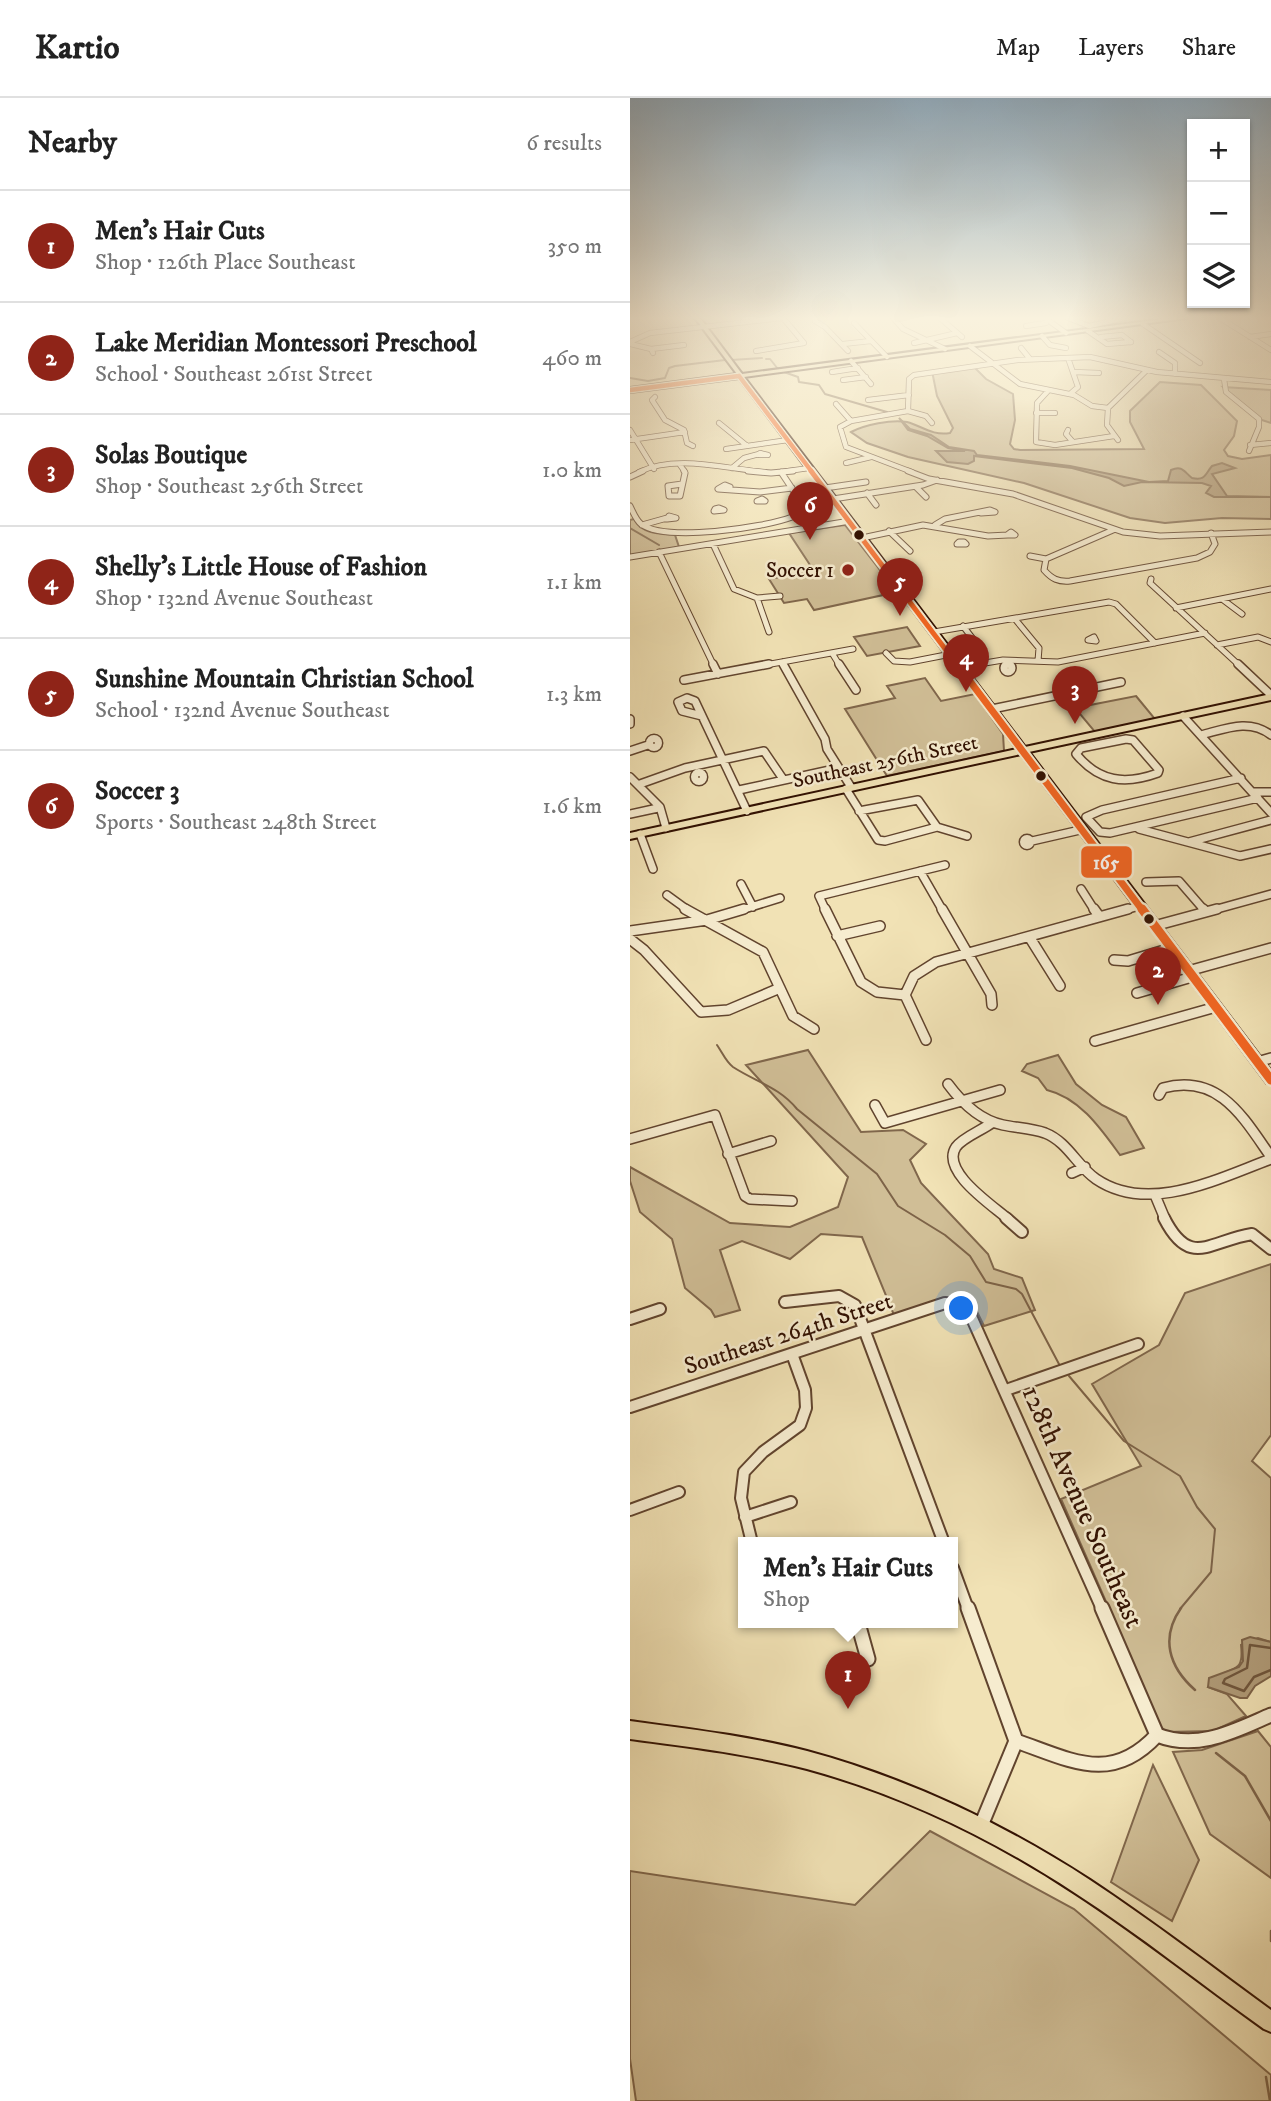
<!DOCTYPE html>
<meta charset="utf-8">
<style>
body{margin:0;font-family:"IM FELL DW Pica",serif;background:#f6f6f6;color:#222}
.controls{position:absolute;right:21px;top:21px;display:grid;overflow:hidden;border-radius:0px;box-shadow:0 2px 5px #0004}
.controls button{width:63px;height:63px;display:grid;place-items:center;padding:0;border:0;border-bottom:2px solid #e0e0e0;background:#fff;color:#222;font:35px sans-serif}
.you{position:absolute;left:332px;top:1211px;width:24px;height:24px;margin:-18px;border:5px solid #fff;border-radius:50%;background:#1a73e8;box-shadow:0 0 0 10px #1a73e833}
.badge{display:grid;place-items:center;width:46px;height:46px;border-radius:50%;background:#8f2418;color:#fff;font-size:23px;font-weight:700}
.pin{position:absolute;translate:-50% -58px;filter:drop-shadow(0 2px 4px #0008)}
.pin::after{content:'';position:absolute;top:37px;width:24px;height:21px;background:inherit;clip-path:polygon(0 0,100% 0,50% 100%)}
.popup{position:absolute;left:108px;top:1439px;width:220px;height:91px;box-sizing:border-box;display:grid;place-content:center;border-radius:0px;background:#fff;filter:drop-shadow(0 2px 5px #0005);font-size:23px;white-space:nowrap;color:#767676}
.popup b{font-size:26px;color:#222}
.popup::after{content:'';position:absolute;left:50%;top:100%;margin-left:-14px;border:14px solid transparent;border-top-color:#fff}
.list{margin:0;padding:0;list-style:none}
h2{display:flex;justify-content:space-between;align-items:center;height:91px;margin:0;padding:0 28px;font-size:30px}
h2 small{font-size:23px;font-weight:400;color:#767676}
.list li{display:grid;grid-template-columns:46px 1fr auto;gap:21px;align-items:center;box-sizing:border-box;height:112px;padding:0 28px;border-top:2px solid #e0e0e0}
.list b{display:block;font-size:26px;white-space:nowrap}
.list p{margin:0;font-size:23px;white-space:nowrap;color:#767676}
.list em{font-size:23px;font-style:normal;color:#767676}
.icon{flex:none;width:38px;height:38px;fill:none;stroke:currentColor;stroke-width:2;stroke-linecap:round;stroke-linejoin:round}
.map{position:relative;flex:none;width:641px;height:2003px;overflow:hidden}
header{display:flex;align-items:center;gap:42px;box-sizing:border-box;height:98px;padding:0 35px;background:#fff;border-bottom:2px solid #e0e0e0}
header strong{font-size:33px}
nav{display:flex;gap:38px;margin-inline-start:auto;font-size:24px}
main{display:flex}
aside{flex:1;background:#fff}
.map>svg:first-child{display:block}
.green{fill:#d0be96;stroke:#80674c;stroke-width:2}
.water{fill:#b09b78;stroke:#7d6348;stroke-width:2}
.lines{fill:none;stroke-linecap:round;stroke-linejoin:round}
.shore{stroke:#70563c;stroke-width:2.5}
.stream-far1{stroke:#7d6348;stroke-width:2}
.stream{stroke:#7d6348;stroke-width:2.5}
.minor-far5-casing{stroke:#61442e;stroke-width:6}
.minor-far4-casing{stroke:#61442e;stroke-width:7}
.minor-far3-casing{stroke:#61442e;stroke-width:10}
.minor-far2-casing{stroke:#61442e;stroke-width:12}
.minor-far1-casing{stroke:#61442e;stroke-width:14}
.minor-casing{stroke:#61442e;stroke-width:17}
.major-casing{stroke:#311001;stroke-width:4}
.minor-far5{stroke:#f6eccf;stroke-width:4.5}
.minor-far4{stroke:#f6eccf;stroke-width:5}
.minor-far3{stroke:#f6eccf;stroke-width:7}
.minor-far2{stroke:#f6eccf;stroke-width:9}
.minor-far1{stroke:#f6eccf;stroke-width:10}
.minor{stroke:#f6eccf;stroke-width:13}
.major{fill:#f1e2b5;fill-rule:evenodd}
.bus-1-far3-casing{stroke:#f6eccf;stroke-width:7}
.bus-1-far2-casing{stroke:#f6eccf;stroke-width:9}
.bus-1-far1-casing{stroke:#f6eccf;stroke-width:11}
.bus-1-casing{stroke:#f6eccf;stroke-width:14}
.bus-1-far3{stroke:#f26522;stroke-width:4.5}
.bus-1-far2{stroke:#f26522;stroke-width:5}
.bus-1-far1{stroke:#f26522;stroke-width:7}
.bus-1{stroke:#f26522;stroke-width:9}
.bus-dot{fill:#311001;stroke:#f6eccf;stroke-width:2.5}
.poi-dot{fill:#8f2418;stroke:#f6eccf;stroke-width:2.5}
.labels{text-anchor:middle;stroke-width:5;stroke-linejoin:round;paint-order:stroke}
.far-poi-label{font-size:21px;fill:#311001;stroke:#f6eccf;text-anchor:end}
.far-street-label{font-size:21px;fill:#311001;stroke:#f6eccf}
.street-label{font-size:24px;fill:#311001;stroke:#f6eccf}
.near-street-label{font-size:28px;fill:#311001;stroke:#f6eccf}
.line-badge{stroke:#f6eccf;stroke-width:2.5}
.badge-label{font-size:19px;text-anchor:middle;font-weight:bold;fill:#fff}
</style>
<header>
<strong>Kartio</strong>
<nav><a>Map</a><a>Layers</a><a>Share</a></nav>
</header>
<main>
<aside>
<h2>Nearby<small>6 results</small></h2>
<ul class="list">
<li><span class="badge">1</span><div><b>Men's Hair Cuts</b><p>Shop · 126th Place Southeast</p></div><em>350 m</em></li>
<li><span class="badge">2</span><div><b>Lake Meridian Montessori Preschool</b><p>School · Southeast 261st Street</p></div><em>460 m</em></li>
<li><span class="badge">3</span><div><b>Solas Boutique</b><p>Shop · Southeast 256th Street</p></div><em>1.0 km</em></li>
<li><span class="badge">4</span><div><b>Shelly's Little House of Fashion</b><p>Shop · 132nd Avenue Southeast</p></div><em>1.1 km</em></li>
<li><span class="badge">5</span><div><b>Sunshine Mountain Christian School</b><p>School · 132nd Avenue Southeast</p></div><em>1.3 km</em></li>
<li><span class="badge">6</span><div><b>Soccer 3</b><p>Sports · Southeast 248th Street</p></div><em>1.6 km</em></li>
</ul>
</aside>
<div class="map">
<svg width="641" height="2003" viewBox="0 0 641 2003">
<rect width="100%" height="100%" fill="#f1e2b5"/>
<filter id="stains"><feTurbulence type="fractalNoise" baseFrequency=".00286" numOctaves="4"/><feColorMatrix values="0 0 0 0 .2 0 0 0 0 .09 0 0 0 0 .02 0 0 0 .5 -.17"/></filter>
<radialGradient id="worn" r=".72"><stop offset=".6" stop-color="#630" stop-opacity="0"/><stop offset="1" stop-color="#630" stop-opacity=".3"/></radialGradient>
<path class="green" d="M342,267l14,14 27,15 2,26 -5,24 4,5 6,1 124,-1 -14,-27v-11l30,-29 41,3 36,36 -3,15 -10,14 4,6 14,3 29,-4v64l-49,-1 -57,5 -35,-5 -106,-35 -116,-26 -41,-14 -16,-11c13,-7 41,-13 56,-10 15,4 25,14 43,11l3,-5 -16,-32 -5,-25z
M593,289l48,3v33l-12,-4z
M4,421c8,15 25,15 41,16l4,12 -49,9v-36z
M215,427l52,67 -83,18 -7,-11 -23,4 -15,-24 45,-8 -25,-38z
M277,529l13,19 -53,10 -13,-19z
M295,580l16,23 34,-7 28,40 1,17 -117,25 -42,-67 50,-11 -8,-12z
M506,598l19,23 -60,13 -20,-24z
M178,952l53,82 42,-2 23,14 -16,16 11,23 67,71 6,15 28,9 13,32 -51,16 -15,-31 -73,25 -34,-83 -41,-3 -31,25 -48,-18 -22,9 20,60 -25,7 -4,-7 -26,-22 -13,-49 -32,-27 -10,-31v-14l100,56 60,4 48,-20 10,-30 -102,-112z
M428,957l18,29 26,21 24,12 18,31 -24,7c-19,-26 -40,-57 -73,-65l-9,-12 -16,-7 5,-7z
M641,1166v171l-19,26 19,17v164l-13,-4 -17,7c4,35 -14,16 -33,42l19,7 19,22 -33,15 -47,1 -5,-5 -100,-228 80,-33 -49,-82 67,-39 26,-52z
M628,1633l13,16v131l-61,-44 -37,-82 29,-2z
M523,1667l46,95 -27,61 -61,-39z
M300,1733l144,78 197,166v26h-635l-6,-42v-188l225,34z"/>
<path class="water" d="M269,320l11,11 21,6 18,12 25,4 3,4 93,11 79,16 19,-1 3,-11c12,-5 13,2 21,8 14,3 13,-4 20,-12l10,-3 13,5 -23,6 15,22 44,1h-57l-8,-4 5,-7 -9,-3 -60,-1 -18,4 -15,-8 -37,-10 -98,-12v5l-6,3 -21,-2 -11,-11h29l-17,-3 -21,-12 -19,-6z
M620,1539l21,5v34l-16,10 -8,12h-7l-32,-11 1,-9 30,-11 4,-6 -1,-21z"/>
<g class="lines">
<path class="shore" d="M641,1550l-21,-3 -3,23 -22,11 -2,4 21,8 10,-14 17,-7"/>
<path class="stream-far1" d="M136,261h4l8,10
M101,262l31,-2
M154,274l14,5 1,5 20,3 6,9 62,18
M0,280l18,3 17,-3 4,-10 6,-2 50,-6
M0,430l29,17
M87,947c5,7 9,17 16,22 23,15 46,20 64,42l80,65 21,32 47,29 25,21 16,26 30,7 6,5 38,72
M439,1278l55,65 56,35 17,31 18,22 -4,43 -31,37"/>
<path class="stream" d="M551,1510c-21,30 -12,59 14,82
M586,1655l29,23 26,45
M641,1833v10
M636,1979l4,24"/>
<defs>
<path id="minor-far5" d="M263,220l10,11 42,20
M310,220l22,19
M415,220l21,15
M438,220l21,8 36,-8
M590,220l51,32
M185,223l10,6 23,24
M224,225l33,34
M513,226l57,39
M396,228l20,-3
M458,233l19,13 24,-2
M412,238l8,9 16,3
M471,239l21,-2 9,7
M620,239l21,-3
M0,244l20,-9 131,-15
M284,245l43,-10
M0,246l21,5 2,4
M213,246l28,-3
M340,248l50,38 54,11 18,11 16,2
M391,250l9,11
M21,251l33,-4
M126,253l48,-8 -21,-25
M529,254l16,11v11
M438,260l10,29 -8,7
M221,263l20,23
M202,274l26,-4
M444,274l25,1
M594,281l2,13 33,27v8l-10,24
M213,282l23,-3
M418,293l-11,12 -1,39 19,3 59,-9
M25,299l-3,3 13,20 19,10 3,13 6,3
M238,302l41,-5
M206,306l15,17 -11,6 6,20 66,25
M278,313l1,-32 5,-4 104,-15 72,-3 67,15 114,10
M278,313l18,5 6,7
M406,315h19
M221,323l57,-10
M89,325l27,22
M0,332l24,39
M438,332l-2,4 7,8
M0,342l55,-8
M488,342l-11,-15 1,-17 39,-38
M620,347l21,-2
M96,351l62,-9
M130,355l8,2h-9z
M216,365l25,-6
M50,367l5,7
M102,370l12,-10 15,-4
M9,374c38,-18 86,-3 126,0
M151,374l28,-4"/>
<path id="minor-far4" d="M118,373l23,2 22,-2
M278,373l21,8 84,15 110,38 37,4 111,-4
M0,379l13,-6
M52,386l-14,2 1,10h11l5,-23 -1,-2
M286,389l10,10
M195,390l41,-6
M99,391l1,-2 -5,-2 -7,4 42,3 32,-4
M237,395l9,12
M132,401l3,2h-8z
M203,401l90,-14 14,-5
M0,408c3,6 6,14 11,18 24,18 123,4 151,-7 4,-2 9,-6 13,-9l-24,-36
M89,410l5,2 -10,1 1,-2z
M39,418l7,2 -9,1z
M12,427l25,-7
M305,427l10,-6 45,-9 5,2 -14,1
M259,433l21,20
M381,434l4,3h-8z
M232,440l61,-13 65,11 20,-1
M329,444h5l2,2h-9z
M83,446l21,45 23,9 23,-2
M29,454l55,114
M400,458l16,3
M0,459l220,-36
M416,461l-2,11c8,9 14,12 26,11l127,-23 13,-6 5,-8 -4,-11
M416,461l67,-29
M521,481l-1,4 90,83
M127,500l12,34
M592,501l20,15
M546,510l95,-19
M385,521l24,29 -1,13
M333,528l13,17
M304,534l175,-30 7,2 39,39
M464,539l2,4 -8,-1z
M587,547l41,-8 13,5
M202,555l8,13
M256,555l8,8 16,1 41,-8
M152,564l2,4
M130,568l93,-17
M337,568l36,-6 55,2 147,-29"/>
<path id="minor-far3" d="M83,566l5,10
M153,566l42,75 2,10 24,38
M209,566l17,26
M608,566l33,31
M374 570a4 4 0 1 1 8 0a4 4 0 1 1-8 0Z
M331,569l16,-3
M54,582l85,-16
M362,611l129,-27
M72,618l-20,-5 -4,-9 9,-4 8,3 52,110
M553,618l88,97
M0,621v5
M571,637c24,-6 48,-17 70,0
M19.5 645a4.5 4.5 0 1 1 9 0a4.5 4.5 0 1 1-9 0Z
M496,641l7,1 26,30 -1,3c-33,12 -59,9 -82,-19l5,-6z
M0,653l18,-6
M64.5 679a4.5 4.5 0 1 1 9 0a4.5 4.5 0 1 1-9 0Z
M0,679l30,30 6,21
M611,680l-139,32 -16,7 14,15 10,1 148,-35
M10,686l45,-16 79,-17 19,28
M216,691l32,51 7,1 52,-14
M109,692l100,-22
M623,694h18
M229,713l59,-11 19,27 30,9
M0,716l28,-6
M509,731l101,27 31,-7
M10,736l13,35
M393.5 744a3.5 3.5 0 1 1 7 0a3.5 3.5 0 1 1-7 0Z
M402,743l48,-11
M559,744l82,-22
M290,773l23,40
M516,784l33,-1 26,30
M111,786l12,23
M451,791l14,22
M37,797l22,16
M108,813l42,-13
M196,813l-7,-15 126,-31
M492,813l17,-5
M580,813l61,-17"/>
<path id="minor-far2" d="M55,811l78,43 30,64 21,13
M195,811l36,73 16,10 28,3
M312,811l49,85 1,11
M464,811l5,7
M573,811l2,2
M524,828l63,-17
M0,833l77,-11 37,-11
M207,838l43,-10
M400,840l30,48
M0,841l14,11 57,62 27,-2 52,-22
M484,862l14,1 43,-13
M558,873l83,-23
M507,895l55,-16
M275,897l9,-19 22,-14 192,-53
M275,897l21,45
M465,943l121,-34
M627,964l14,-4
M318,986c14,19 31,36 55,41 14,3 28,3 42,8 23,9 32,33 51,46 53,36 123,-1 175,-20
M529,997l4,-7c56,-15 80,29 108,69
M245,1007l10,18 115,-33
M363,1024c-10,8 -30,15 -37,25 -16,24 36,58 52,72
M0,1041l85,-24 30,81 5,3 42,2
M98,1056l43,-13
M442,1075l13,-6
M525,1097l10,24"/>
<path id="minor-far1" d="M376,1120l16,14
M534,1120c26,51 45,23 88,16l19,15
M155,1204l54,-6 16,9 89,238
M0,1221l30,-10
M376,1292l132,-46
M0,1309l315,-104 21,2 136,304
M0,1412l49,-18
M115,1419l46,-15
M122,1445l-11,-45 3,-26 19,-20 37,-27 6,-17 -1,-18 -13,-36
M323,1470l15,41"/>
<path id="minor" d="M338,1510l48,133
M472,1510l55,127
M228,1525l10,36
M386,1643c55,19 95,44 141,-6 41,16 77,-4 114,-20
M350,1730l36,-87"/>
<path id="major" d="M65,220h5l42,56 428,-56h17l-443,59 281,370 246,-53v6l-242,52 242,319v13l-4,-1 -246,-329 -391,85v-6l387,-84 -278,-371 -109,14v-4l107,-14z
M0,1623c59,8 119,15 177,30 100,27 197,73 283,129 62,41 121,86 181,130v22l-7,-3c-63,-45 -124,-94 -189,-136 -82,-54 -173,-98 -268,-124 -58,-15 -118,-22 -177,-30z"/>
</defs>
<use href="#minor-far5" class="minor-far5-casing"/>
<use href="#minor-far4" class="minor-far4-casing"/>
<use href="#minor-far3" class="minor-far3-casing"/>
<use href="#minor-far2" class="minor-far2-casing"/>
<use href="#minor-far1" class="minor-far1-casing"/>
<use href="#minor" class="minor-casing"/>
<use href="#major" class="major-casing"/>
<use href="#minor-far5" class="minor-far5"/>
<use href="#minor-far4" class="minor-far4"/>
<use href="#minor-far3" class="minor-far3"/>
<use href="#minor-far2" class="minor-far2"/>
<use href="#minor-far1" class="minor-far1"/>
<use href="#minor" class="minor"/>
<use href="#major" class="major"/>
<defs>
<path id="bus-1-far3" d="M109,278l73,96
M0,292l109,-14"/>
<path id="bus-1-far2" d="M181,373l147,195"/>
<path id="bus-1-far1" d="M327,566l186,247"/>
<path id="bus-1" d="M512,811l129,171"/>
</defs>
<use href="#bus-1-far3" class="bus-1-far3-casing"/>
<use href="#bus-1-far2" class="bus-1-far2-casing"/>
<use href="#bus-1-far1" class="bus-1-far1-casing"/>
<use href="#bus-1" class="bus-1-casing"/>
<use href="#bus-1-far3" class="bus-1-far3"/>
<use href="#bus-1-far2" class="bus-1-far2"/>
<use href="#bus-1-far1" class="bus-1-far1"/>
<use href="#bus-1" class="bus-1"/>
</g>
<linearGradient id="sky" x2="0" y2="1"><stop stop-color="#91aabb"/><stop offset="0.44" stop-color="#f9f2de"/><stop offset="1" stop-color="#f9f2de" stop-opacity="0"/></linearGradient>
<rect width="641" height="501" fill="url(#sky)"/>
<g class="bus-dot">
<circle cx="229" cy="437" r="6"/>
<circle cx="411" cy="678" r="6"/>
<circle cx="519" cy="821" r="6"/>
</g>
<circle class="poi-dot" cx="218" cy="472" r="7"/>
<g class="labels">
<g class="far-poi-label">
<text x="204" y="479">Soccer 1</text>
</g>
<g class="far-street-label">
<text transform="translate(255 663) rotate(-12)" y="7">Southeast 256th Street</text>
</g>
<g class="street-label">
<text transform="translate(158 1235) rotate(-18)" y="8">Southeast 264th Street</text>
</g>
<g class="near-street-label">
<text transform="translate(454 1408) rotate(66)" y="10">128th Avenue Southeast</text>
</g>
</g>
<rect class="line-badge" x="450" y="747" width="53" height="34" rx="7" fill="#f26522"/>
<g class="badge-label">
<text x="476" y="771">165</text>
</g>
<rect width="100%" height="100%" filter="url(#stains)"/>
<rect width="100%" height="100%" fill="url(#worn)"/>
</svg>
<div class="controls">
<button>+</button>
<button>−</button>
<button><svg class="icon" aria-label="layers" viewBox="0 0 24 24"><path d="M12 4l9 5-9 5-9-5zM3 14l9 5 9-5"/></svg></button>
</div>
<div class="you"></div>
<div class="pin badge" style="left:218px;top:1611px">1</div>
<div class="popup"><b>Men's Hair Cuts</b>Shop</div>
<div class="pin badge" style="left:528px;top:907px">2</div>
<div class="pin badge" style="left:445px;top:626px">3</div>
<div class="pin badge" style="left:336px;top:594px">4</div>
<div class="pin badge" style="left:270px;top:518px">5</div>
<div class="pin badge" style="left:180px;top:442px">6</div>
</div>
</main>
